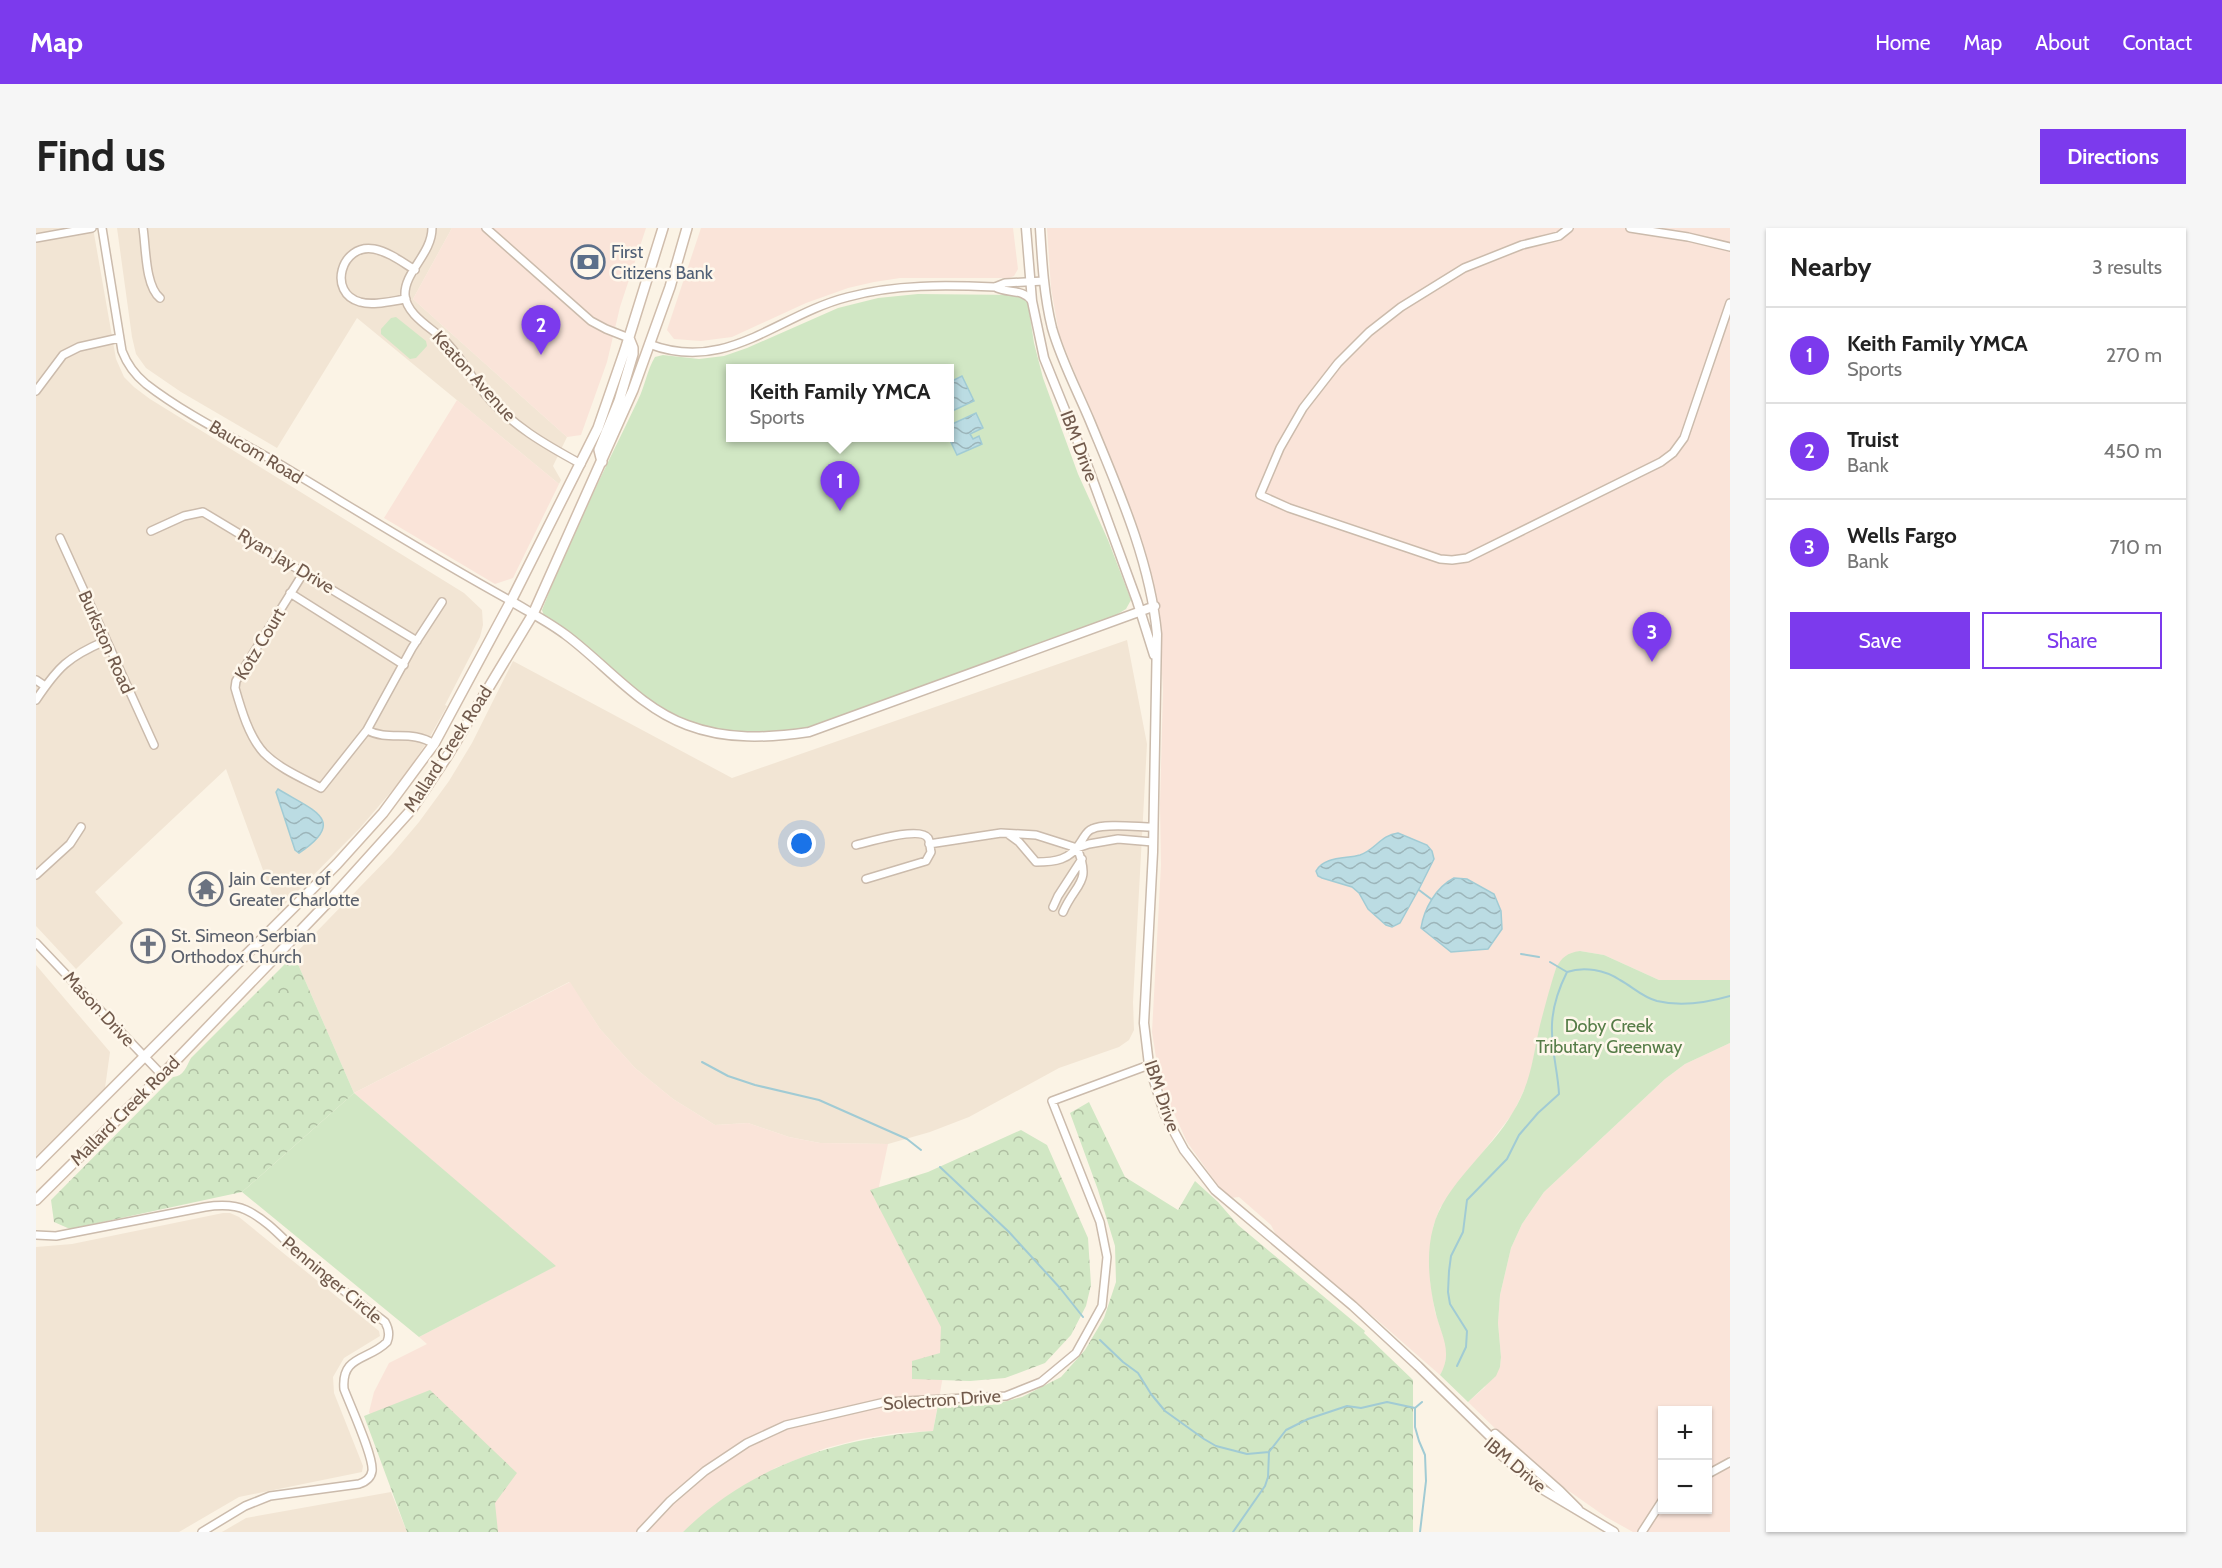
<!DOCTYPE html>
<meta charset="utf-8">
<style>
body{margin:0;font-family:Cabin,sans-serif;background:#f6f6f6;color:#222}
.controls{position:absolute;right:18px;bottom:18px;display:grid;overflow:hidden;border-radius:0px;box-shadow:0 2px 4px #0004}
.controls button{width:54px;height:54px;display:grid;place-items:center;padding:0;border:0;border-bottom:2px solid #e0e0e0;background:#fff;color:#222;font:30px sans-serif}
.you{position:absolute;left:766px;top:616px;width:21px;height:21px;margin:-15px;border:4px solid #fff;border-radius:50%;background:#1a73e8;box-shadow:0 0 0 9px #1a73e833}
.badge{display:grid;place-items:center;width:39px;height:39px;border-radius:50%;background:#7c3aed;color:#fff;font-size:20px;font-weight:700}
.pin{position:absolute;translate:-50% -50px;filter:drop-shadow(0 2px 3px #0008)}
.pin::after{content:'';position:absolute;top:32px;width:21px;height:18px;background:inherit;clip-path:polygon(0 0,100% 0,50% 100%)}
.popup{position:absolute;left:690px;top:136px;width:228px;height:78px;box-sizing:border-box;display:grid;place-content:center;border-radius:0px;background:#fff;filter:drop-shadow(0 2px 4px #0005);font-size:20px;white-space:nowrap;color:#767676}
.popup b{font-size:22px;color:#222}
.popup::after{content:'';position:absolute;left:50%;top:100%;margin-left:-12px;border:12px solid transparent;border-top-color:#fff}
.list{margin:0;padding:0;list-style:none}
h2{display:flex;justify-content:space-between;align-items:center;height:78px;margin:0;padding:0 24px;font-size:26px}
h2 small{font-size:20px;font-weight:400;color:#767676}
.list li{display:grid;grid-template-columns:39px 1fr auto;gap:18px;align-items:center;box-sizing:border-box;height:96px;padding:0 24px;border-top:2px solid #e0e0e0}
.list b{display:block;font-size:22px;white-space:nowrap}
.list p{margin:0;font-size:20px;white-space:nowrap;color:#767676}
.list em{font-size:20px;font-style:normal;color:#767676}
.actions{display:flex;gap:12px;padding:18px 24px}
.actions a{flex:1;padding:14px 0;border:2px solid #7c3aed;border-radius:0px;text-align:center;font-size:21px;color:#7c3aed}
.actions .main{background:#7c3aed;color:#fff}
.map{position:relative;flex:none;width:1694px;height:1304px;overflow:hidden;border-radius:0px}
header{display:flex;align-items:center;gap:36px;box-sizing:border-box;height:84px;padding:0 30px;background:#7c3aed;color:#fff}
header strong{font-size:28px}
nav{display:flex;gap:33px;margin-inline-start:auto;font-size:21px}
.intro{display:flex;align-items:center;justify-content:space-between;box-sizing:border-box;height:144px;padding:0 36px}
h1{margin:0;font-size:42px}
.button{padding:15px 27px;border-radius:0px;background:#7c3aed;color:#fff;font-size:21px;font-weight:700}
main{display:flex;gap:36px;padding:0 36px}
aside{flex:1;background:#fff;border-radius:0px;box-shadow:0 2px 4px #0004}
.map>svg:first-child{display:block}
.residential{fill:#f2e5d4}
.commercial{fill:#fae4d9;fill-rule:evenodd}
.green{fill:#d1e7c4;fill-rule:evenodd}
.forest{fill:url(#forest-crowns)}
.water{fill:url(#water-waves);stroke:#a1cbd4;stroke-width:1.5}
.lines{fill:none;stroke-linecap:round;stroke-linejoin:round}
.stream{stroke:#a1cbd4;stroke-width:2}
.minor-casing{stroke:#cbbbac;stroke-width:10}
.tertiary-casing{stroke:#cbbbac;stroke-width:11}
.secondary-casing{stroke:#d0bdac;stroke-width:12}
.minor{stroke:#fff;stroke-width:7}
.tertiary{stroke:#fff;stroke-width:8}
.secondary{stroke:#fff;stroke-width:9}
.labels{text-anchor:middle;stroke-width:5;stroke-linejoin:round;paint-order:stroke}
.service-label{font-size:18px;fill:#4e5e75;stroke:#fef7eb;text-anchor:start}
.street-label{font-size:18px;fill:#715a4c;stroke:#fef7eb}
.worship-label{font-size:18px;fill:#5b616d;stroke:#fef7eb;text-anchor:start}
.park-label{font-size:18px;fill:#557c47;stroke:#fef7eb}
</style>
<header>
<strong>Map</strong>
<nav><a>Home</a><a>Map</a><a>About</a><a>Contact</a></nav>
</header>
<div class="intro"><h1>Find us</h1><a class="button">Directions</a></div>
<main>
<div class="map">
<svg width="1694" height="1304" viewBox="0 0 1694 1304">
<defs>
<pattern id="forest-crowns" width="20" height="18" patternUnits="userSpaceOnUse" patternTransform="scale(1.5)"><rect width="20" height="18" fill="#d1e7c4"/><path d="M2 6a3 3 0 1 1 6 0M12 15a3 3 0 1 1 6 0" fill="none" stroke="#aebea1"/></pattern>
<pattern id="water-waves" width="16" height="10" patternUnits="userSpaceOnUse" patternTransform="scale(1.5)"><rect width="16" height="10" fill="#bbdce3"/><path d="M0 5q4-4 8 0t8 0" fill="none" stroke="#9cb5ba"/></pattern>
</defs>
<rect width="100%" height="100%" fill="#fbf3e5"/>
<path class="residential" d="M0,0h57l23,131 8,18 10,10 16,12 314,194 18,17 1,15 -3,12 -35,68 2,1 -20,36 -25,37 -42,49 -82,83 -52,-142 -131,123 28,31 -47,46 -40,-43z
M81,0h335l-39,71 154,138 -14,29 8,14 -2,4 -202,-166 -80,130 -96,-56 -35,-24 -10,-14 -4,-17z
M1091,412l20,104 -14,258 1,28 -5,10 -10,7 -60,21 -90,49 -39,15 -42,12 -68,-1 -31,-6 -41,-14 -33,2 -42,-26 -38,-31 -35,-39 -31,-47 -215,111 -60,-138 98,-101 27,-32 30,-41 23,-38 41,-82 219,117z
M0,737l74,87 -5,36 -69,68z
M187,985h7l9,4 140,114 1,5 -36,22 -11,19 1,16 29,73 -1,6 -123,25 -60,35h-143v-285l36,-3z
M355,1264l16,40h-185l24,-14z"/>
<path class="commercial" d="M416,0h194l-26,79 -13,55 -26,73 -14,2 -154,-138z
M665,0h312l5,41 -4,7 -5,2h-109l-26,4 -26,6 -42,15 -74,34 -31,4 -27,-2 -7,-9z
M1011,0h683v752h-71l-55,-25 -24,-4 -24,17 -16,60 -11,52 -16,33 -73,95 -7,19 -3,53 5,32 12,35 -2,19 -5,9 -65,-57 -92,-75 -6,-6 -6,-12 -32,-28 -8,1 -14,-14 -30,-42 -24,-53 -5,-19 -6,-38 9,-167 -1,-61 3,-113 -4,-72 -13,-64 -30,-81 -57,-140 -8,-46z
M421,172l102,84 -46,94 -18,6 -111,-66z
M534,754l30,47 35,39 38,31 42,26 33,-2 41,14 31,6 68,1 -9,42 73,141 -19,104 -36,2 -36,6 -35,9 -51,20 -92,64h-276l-5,-43 -33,-77 5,-20 15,-29 38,-19 -8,-7 136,-71 -201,-173z
M1694,815v489h-97l-27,-15 -40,-28 -62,-52 -36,-35 16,-14 16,-21 1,-10 -3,-34 2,-28 11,-47 11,-24 22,-32 121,-113 20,-15zM1626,1182h46v100h-46z"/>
<path class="green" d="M882,66l102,1 8,8 6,40 9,35 35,96 30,66 23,60 -5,9 -10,6 -306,113c-50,12 -107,7 -151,-22 -27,-17 -50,-40 -74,-61 -13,-10 -28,-20 -41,-29l-2,-6c28,-72 63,-141 96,-210 7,-14 9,-30 17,-43l8,-2 36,4 25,-3 23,-8 91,-40 40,-10zM694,140h220v70h-220z
M360,89l30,24 1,5 -11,12 -6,1 -29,-25v-5l10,-11z
M1544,723l24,4 55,25h71v63l-45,21 -20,15 -121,113 -22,32 -11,24 -11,47 -2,28 3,34 -1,10 -4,9 -28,26 -28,-27c14,-24 0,-41 -5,-65 -6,-26 -9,-56 -2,-82 11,-44 58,-77 80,-116 19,-32 19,-52 27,-87 5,-19 10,-38 16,-57 6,-11 11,-15 24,-17z
M318,865l202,173 -137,71 -177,-145z"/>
<path class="forest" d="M258,727l60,138 -112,99 -172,37 -16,-7 -3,-22 122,-123c11,-1 13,-10 18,-19z
M1053,874l36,75 53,33 17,-29 23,21 20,23 127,106 -1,2 49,47v152h-730c68,-67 157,-95 250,-101l5,-26h54l30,-8 39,-20 24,-27 19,-32 12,-36 -1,-36 -17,-56 -28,-77z
M985,902l26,15 41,93 3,47 -5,21 -15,29 -26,28 -40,15 -35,3 -58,-2v-18l28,-8 1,-26 -71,-137 58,-18z
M394,1162l87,83 -22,30 3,29h-91l-43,-116z"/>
<path class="water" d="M926,148l12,25 -24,11v-30z
M940,185l7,15 -13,6 3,5 6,-3 3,8 -25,11 -8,-17 1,-13z
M242,561c34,21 71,31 21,64l-4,-3 -19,-58z
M1362,605l29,12 5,6 2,8 -14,28 -20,36 -8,4 -6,-2 -18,-16 -9,-16 -7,-6 -30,-9 -4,-2 -2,-5c8,-15 30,-12 44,-16 15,-5 21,-20 38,-22z
M1418,650l13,1 27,15 7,17 1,18 -14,20 -37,3 -30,-24c3,-19 15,-41 33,-50z"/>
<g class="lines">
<path class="stream" d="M1383,662l12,9
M1485,726l18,3
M1514,734l17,10
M666,834l26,14 27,9 64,15 88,39 14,11
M904,939l69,65 51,56 23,29
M1064,1112l23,22 15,11 13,21 14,17 39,28 12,7 31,8 22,-2
M1421,1138l9,-19 1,-16 -17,-27 -2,-12 1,-21 2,-15 12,-24 4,-32 40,-41 12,-24 19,-22 21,-19c-1,-21 -7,-41 -7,-62 -1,-21 6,-42 15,-60 17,-6 38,-2 53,8 13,7 22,17 37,21 25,6 49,2 73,-5
M1379,1180v19l4,14 6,14 1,26 -6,51
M1379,1180l7,-6
M1197,1304l32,-46 3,-9 1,-25 17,-22 22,-11 39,-13 14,2 26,-6 28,6"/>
<defs>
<path id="minor" d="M66,0l20,123c5,13 13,24 24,33 44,34 97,58 145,87 73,44 145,89 220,130
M107,0c3,19 2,58 17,70
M396,0c0,26 -28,44 -27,67 1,19 25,32 38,44 17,16 27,37 42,55 26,31 61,51 96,70
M450,0l105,93 15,8 23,9
M1533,0l-10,8 -37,9 -58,23 -63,39 -32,25 -31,31 -35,45 -23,40 -20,47 29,13 151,51 12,1 15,-2 194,-96 12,-9 11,-15 46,-135
M1594,0l58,9 42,10
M0,10l56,-10
M959,59c13,7 27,1 37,14
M370,71c-14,2 -33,7 -46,3 -33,-9 -19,-59 14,-53 15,3 28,13 41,21
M613,116c78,30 128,-29 199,-47 48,-13 97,-12 147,-10l10,-4 39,-2
M0,163l27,-36 16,-8 40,-9
M115,303l33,-15 19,-4 214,129
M24,310l94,207
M268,344l-68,109 -1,7c6,21 14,49 29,65 16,16 38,25 57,35l46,-58 45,-82 30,-46
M254,365l114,72
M0,452l9,6
M0,472c22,-33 32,-43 69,-59
M331,502c22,12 44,-1 67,14
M972,606l11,8 17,20c19,0 34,-2 44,-19 4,-5 6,-12 12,-14 12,-6 46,-2 61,-2
M893,616l72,-11 35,2 41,13 12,-4 29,-5 35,3
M820,617c13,-3 64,-19 72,-7 2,3 2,10 3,14l-5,9 -60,18
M0,647l34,-31 11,-17
M1017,679l5,-11 24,-37
M1027,684c13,-30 29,-28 14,-64
M0,715l126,132
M0,1007l20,1 149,-29c13,-2 28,-3 41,3 24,11 42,35 61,51 25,22 52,41 78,61 4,7 5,13 2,20 -19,19 -46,13 -43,47 6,16 30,68 28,82 -1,7 -7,11 -13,13l-89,12 -25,10 -43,26
M1672,1246l22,-12
M605,1304l29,-31 35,-30 42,-28 39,-18 99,-23 121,-6 35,-14 35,-29 26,-47 5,-49 -7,-35 -48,-121 97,-36
M1606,1304l20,-31"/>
<path id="tertiary" d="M990,0l6,73 12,57 44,109 49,134 17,54
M1004,0c2,33 4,68 12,100 9,32 25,62 38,93 28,68 60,139 67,213l-4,218 -9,171 5,42 16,50 19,35 31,40 138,116 65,60 91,89 5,4 5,-3
M475,373c18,11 38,21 55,34 39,29 74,73 121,90 39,15 81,13 122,7l346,-126
M1459,1206l65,57 18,18
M1463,1225l38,33 77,46"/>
<path id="secondary" d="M566,234l-3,-12 20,-49 14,-47v-6l-4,-10
M0,937l301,-301 46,-51 51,-69 77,-143 87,-173 27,-78 38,-122
M0,972l126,-125 167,-174 83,-92 36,-54 85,-141 100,-224 37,-103 17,-59"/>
</defs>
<use href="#minor" class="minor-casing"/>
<use href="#tertiary" class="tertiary-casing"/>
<use href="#secondary" class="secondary-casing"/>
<use href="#minor" class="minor"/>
<use href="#tertiary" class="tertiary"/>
<use href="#secondary" class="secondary"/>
</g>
<defs>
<symbol id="bank-ring" viewBox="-11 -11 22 22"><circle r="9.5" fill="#fef7eb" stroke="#5c6f8a" stroke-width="1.5"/><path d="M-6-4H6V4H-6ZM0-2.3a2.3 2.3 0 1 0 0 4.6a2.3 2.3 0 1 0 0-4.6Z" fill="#5c6f8a"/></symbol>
<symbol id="temple-ring" viewBox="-11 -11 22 22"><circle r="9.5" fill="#fef7eb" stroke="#6b7280" stroke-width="1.5"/><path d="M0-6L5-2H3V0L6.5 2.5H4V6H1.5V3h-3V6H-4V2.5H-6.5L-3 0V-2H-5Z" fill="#6b7280"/></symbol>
<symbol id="church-ring" viewBox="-11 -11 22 22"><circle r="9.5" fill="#fef7eb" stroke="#6b7280" stroke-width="1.5"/><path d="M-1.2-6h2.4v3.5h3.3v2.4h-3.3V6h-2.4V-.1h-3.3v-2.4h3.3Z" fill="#6b7280"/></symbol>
</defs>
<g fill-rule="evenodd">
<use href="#bank-ring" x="533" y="15" width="38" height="38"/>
<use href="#temple-ring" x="151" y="642" width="38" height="38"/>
<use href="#church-ring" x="93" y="699" width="38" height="38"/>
</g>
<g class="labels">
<g class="service-label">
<text x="575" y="30">First<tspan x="575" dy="21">Citizens Bank</tspan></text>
</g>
<g class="street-label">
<text transform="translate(438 148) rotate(48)" y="6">Keaton Avenue</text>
<text transform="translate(1043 218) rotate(69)" y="6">IBM Drive</text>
<text transform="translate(220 224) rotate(31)" y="6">Baucom Road</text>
<text transform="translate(250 333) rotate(31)" y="6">Ryan Jay Drive</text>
<text transform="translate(70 414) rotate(66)" y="6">Burkston Road</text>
<text transform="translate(224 416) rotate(-59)" y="6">Kotz Court</text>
<text transform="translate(412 521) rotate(-57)" y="6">Mallard Creek Road</text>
<text transform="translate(63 781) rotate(47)" y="6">Mason Drive</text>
<text transform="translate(1126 868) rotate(71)" y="6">IBM Drive</text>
<text transform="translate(89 883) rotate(-45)" y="6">Mallard Creek Road</text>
<text transform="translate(296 1052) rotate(40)" y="6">Penninger Circle</text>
<text transform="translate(906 1172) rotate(-4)" y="6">Solectron Drive</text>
<text transform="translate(1479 1237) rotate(40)" y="6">IBM Drive</text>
</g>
<g class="worship-label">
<text x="193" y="657">Jain Center of<tspan x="193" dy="21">Greater Charlotte</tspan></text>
<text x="135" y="714">St. Simeon Serbian<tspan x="135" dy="21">Orthodox Church</tspan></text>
</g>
<g class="park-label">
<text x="1573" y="804">Doby Creek<tspan x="1573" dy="21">Tributary Greenway</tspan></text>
</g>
</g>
</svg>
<div class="controls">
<button>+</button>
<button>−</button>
</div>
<div class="you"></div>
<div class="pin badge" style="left:804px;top:283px">1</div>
<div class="popup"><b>Keith Family YMCA</b>Sports</div>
<div class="pin badge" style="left:505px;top:127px">2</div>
<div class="pin badge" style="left:1616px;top:434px">3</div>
</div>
<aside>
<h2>Nearby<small>3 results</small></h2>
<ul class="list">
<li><span class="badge">1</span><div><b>Keith Family YMCA</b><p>Sports</p></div><em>270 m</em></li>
<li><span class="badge">2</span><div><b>Truist</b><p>Bank</p></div><em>450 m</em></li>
<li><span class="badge">3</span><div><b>Wells Fargo</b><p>Bank</p></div><em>710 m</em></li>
</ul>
<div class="actions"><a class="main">Save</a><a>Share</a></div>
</aside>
</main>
